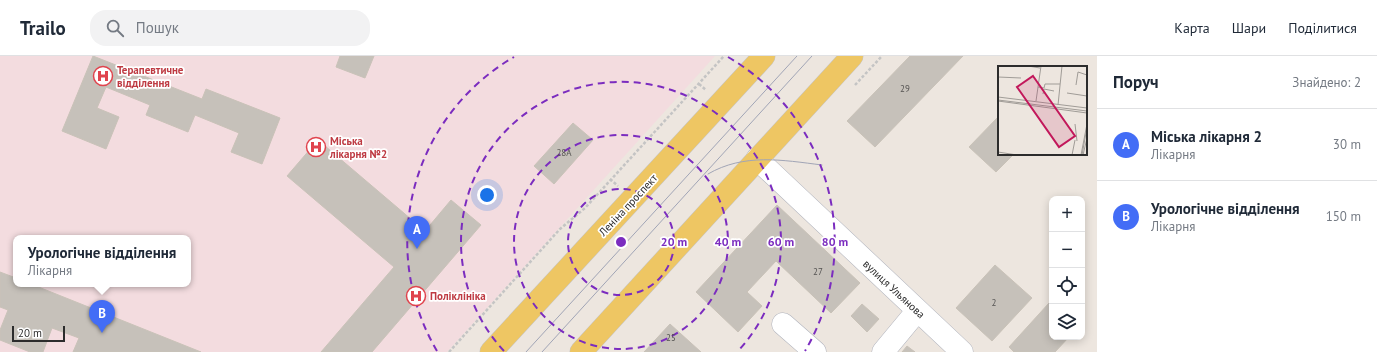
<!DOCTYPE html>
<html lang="uk">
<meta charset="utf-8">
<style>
body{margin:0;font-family:"PT Sans",sans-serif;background:#f2f2f3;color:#1f2937}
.controls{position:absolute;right:12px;bottom:12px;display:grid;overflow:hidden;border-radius:8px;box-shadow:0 2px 10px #0003}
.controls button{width:36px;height:36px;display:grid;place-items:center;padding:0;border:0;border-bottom:1px solid #e0e1e3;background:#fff;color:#1f2937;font:20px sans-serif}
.scale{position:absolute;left:12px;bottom:10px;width:53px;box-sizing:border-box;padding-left:4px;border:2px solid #2c2c2c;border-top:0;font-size:11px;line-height:14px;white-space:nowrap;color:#2c2c2c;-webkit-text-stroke:3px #fff;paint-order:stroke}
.you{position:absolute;left:487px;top:139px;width:14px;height:14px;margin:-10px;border:3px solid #fff;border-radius:50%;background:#1a73e8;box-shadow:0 0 0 6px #1a73e833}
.badge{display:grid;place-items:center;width:26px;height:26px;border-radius:50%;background:#436df6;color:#fff;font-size:13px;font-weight:700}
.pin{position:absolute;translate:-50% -33px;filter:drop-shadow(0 1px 2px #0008)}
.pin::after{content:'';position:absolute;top:21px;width:14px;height:12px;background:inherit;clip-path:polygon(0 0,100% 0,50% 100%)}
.popup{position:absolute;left:13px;top:179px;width:178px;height:52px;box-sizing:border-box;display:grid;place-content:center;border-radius:8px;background:#fff;filter:drop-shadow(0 1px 3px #0005);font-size:13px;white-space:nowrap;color:#747a83}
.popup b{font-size:15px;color:#1f2937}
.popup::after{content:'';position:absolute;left:50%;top:100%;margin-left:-8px;border:8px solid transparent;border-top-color:#fff}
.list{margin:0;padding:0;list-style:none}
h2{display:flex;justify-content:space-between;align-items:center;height:52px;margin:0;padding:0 16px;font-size:17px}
h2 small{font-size:13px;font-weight:400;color:#747a83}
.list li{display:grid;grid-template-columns:26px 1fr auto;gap:12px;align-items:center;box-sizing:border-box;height:72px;padding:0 16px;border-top:1px solid #e0e1e3}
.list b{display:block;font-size:15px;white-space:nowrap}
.list p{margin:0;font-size:13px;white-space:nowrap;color:#747a83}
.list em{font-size:13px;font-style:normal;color:#747a83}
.icon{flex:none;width:22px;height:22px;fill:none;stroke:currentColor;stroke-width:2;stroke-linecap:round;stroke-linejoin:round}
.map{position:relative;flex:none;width:1097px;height:296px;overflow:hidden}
header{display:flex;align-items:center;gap:24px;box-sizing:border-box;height:56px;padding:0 20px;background:#fff;border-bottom:1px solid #e0e1e3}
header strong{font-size:19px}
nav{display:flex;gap:22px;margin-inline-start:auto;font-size:14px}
.search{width:280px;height:36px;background:#f2f2f3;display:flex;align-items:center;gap:10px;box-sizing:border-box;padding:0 14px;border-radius:16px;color:#747a83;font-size:15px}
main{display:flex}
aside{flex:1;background:#fff}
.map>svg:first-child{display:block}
.medical{fill:#f3dcdf;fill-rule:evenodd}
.building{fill:#c6c1ba;stroke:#c9c2b8}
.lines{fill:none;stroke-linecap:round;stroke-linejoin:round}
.minor-casing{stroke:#afb2bc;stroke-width:23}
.major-casing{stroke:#c4c4c4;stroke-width:23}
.path{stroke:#c4c4c4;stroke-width:2.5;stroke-dasharray:3 2;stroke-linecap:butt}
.minor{stroke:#fff;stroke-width:22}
.major{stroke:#eec663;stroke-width:22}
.tram{stroke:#a1a5b6;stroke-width:1}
.ring{fill:none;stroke:#7b2cbf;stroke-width:2;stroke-dasharray:7 5}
.labels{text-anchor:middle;stroke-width:3.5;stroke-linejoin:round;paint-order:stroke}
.number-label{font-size:9px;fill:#525150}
.health-label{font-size:11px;font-weight:bold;fill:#be3a42;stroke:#fff;text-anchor:start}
.street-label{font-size:11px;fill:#2c2c2c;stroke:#fff}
.inset-road{fill:none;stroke:#a09c97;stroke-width:1}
.view{fill:#c2185b;fill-opacity:0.15;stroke:#c2185b;stroke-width:2}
.inset-edge{fill:none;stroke:#2c2c2c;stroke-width:2}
.centre{fill:#7b2cbf;stroke:#fff;stroke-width:2}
.ring-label{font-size:12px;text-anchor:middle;font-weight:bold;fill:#7b2cbf;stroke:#fff;stroke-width:3.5;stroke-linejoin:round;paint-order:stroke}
</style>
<header>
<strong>Trailo</strong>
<div class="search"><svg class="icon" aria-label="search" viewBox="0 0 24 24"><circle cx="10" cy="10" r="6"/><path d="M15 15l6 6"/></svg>Пошук</div>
<nav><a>Карта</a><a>Шари</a><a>Поділитися</a></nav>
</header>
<main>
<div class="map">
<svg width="1097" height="296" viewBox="0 0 1097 296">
<rect width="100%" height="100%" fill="#ede6df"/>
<path class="medical" d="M0,0h715l-268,296h-447zM16,182h172v46h-172z"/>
<path class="building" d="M93,0l109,43 4,-10 74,29 -18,46 -31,-12 8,-19 -44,-18 -7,17 -42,-17 4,-10 -44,-18 -9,21 22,9 -13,32 -44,-18z
M340,0h34l-9,22 -29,-11z
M910,0h53l-88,91 -28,-26z
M999,60v38h15l-18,18 -27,-25z
M573,67l20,17 -39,44 -20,-18z
M318,84l107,91 26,-31 30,25 -109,127h-51l73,-85 -107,-91z
M777,149l83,78 -29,30 -55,-52 -29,31 15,14 -24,26 -42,-40z
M995,209l37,33 -40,43 -36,-33z
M0,216l16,6v6h15l170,68h-128l6,-14 -27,-10 -9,24h-13l-30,-12v-10l8,-20 -8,-3z
M1049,247l3,3v31h17l-14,15h-41l-5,-5z
M862,248l17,15 -12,13 -16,-16z
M670,268l31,28h-57z
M907,290l8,6h-13z"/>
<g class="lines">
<defs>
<path id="minor" d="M757,103l205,193
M783,268l32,28
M883,296l34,-41"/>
<path id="major" d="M491,296l273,-296
M581,296l271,-296"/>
</defs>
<use href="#minor" class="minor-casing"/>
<use href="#major" class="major-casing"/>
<path class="path" d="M699,28l7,6
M855,29l27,-29
M610,123l8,7
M449,296l111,-123 25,-21 139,-152"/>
<use href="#minor" class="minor"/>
<use href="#major" class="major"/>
<path class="tram" d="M708,118c36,-21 74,-14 114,-9
M526,296l271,-296
M542,296l270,-296"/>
</g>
<g class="ring">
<circle cx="621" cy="186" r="53"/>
<circle cx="621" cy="186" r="107"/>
<path d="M504 295A160 160 0 1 1 738 295"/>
<path d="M437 295A214 214 0 0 1 514 1M728 1A214 214 0 0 1 805 295"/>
</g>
<defs>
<symbol id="hospital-ring" viewBox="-11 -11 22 22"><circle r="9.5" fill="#fff" stroke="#e0444e" stroke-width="1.5"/><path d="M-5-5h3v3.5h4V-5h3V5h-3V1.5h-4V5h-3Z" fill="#e0444e"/></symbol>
</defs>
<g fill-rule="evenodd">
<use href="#hospital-ring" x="92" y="9" width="22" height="22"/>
<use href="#hospital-ring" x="305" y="80" width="22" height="22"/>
<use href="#hospital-ring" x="405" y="229" width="22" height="22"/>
</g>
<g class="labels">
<g class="number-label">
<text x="905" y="36">29</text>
<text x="564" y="100">28А</text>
<text x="818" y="219">27</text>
<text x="994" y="250">2</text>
<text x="671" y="285">25</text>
</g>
<g class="health-label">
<text x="117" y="18">Терапевтичне<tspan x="117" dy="13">відділення</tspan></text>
<text x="330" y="89">Міська<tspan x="330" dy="13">лікарня №2</tspan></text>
<text x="430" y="244">Поліклініка</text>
</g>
<g class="street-label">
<text transform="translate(628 149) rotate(-47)" y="4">Леніна проспект</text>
<text transform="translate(894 233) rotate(43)" y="4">вулиця Ульянова</text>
</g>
</g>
<g transform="translate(998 10)">
<rect width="89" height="89" fill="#ede6df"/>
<path class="inset-road" d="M30,0l12,2M0,11l23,1M78,19l2,-13 9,3M40,21l6,1 1,-4h15M69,27l20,3M45,28l1,-5 10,2M0,31l89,11M0,34l89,11M0,35l89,12M38,35l5,-35M60,39l4,-39M77,58l2,17M0,86l19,3M74,89l3,-15M83,89l6,-31M84,89l5,-28M85,89l4,-17"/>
<path class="view" d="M35,10l42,60 -16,11 -42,-60z"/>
<rect width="89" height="89" class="inset-edge"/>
</g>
<circle cx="621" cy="186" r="6" class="centre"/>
<g class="ring-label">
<text x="674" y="190">20 m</text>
<text x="728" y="190">40 m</text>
<text x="781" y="190">60 m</text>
<text x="835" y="190">80 m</text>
</g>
</svg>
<div class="controls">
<button>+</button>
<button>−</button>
<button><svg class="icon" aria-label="locate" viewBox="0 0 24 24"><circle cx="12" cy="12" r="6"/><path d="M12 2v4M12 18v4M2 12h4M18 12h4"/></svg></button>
<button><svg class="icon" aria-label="layers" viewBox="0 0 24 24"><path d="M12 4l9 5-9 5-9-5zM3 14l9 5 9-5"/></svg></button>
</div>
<div class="scale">20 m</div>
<div class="you"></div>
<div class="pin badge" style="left:417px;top:193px">A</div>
<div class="pin badge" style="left:102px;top:277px">B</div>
<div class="popup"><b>Урологічне відділення</b>Лікарня</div>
</div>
<aside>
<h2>Поруч<small>Знайдено: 2</small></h2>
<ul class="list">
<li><span class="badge">A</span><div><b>Міська лікарня 2</b><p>Лікарня</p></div><em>30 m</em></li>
<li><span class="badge">B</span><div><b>Урологічне відділення</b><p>Лікарня</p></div><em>150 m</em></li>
</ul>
</aside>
</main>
